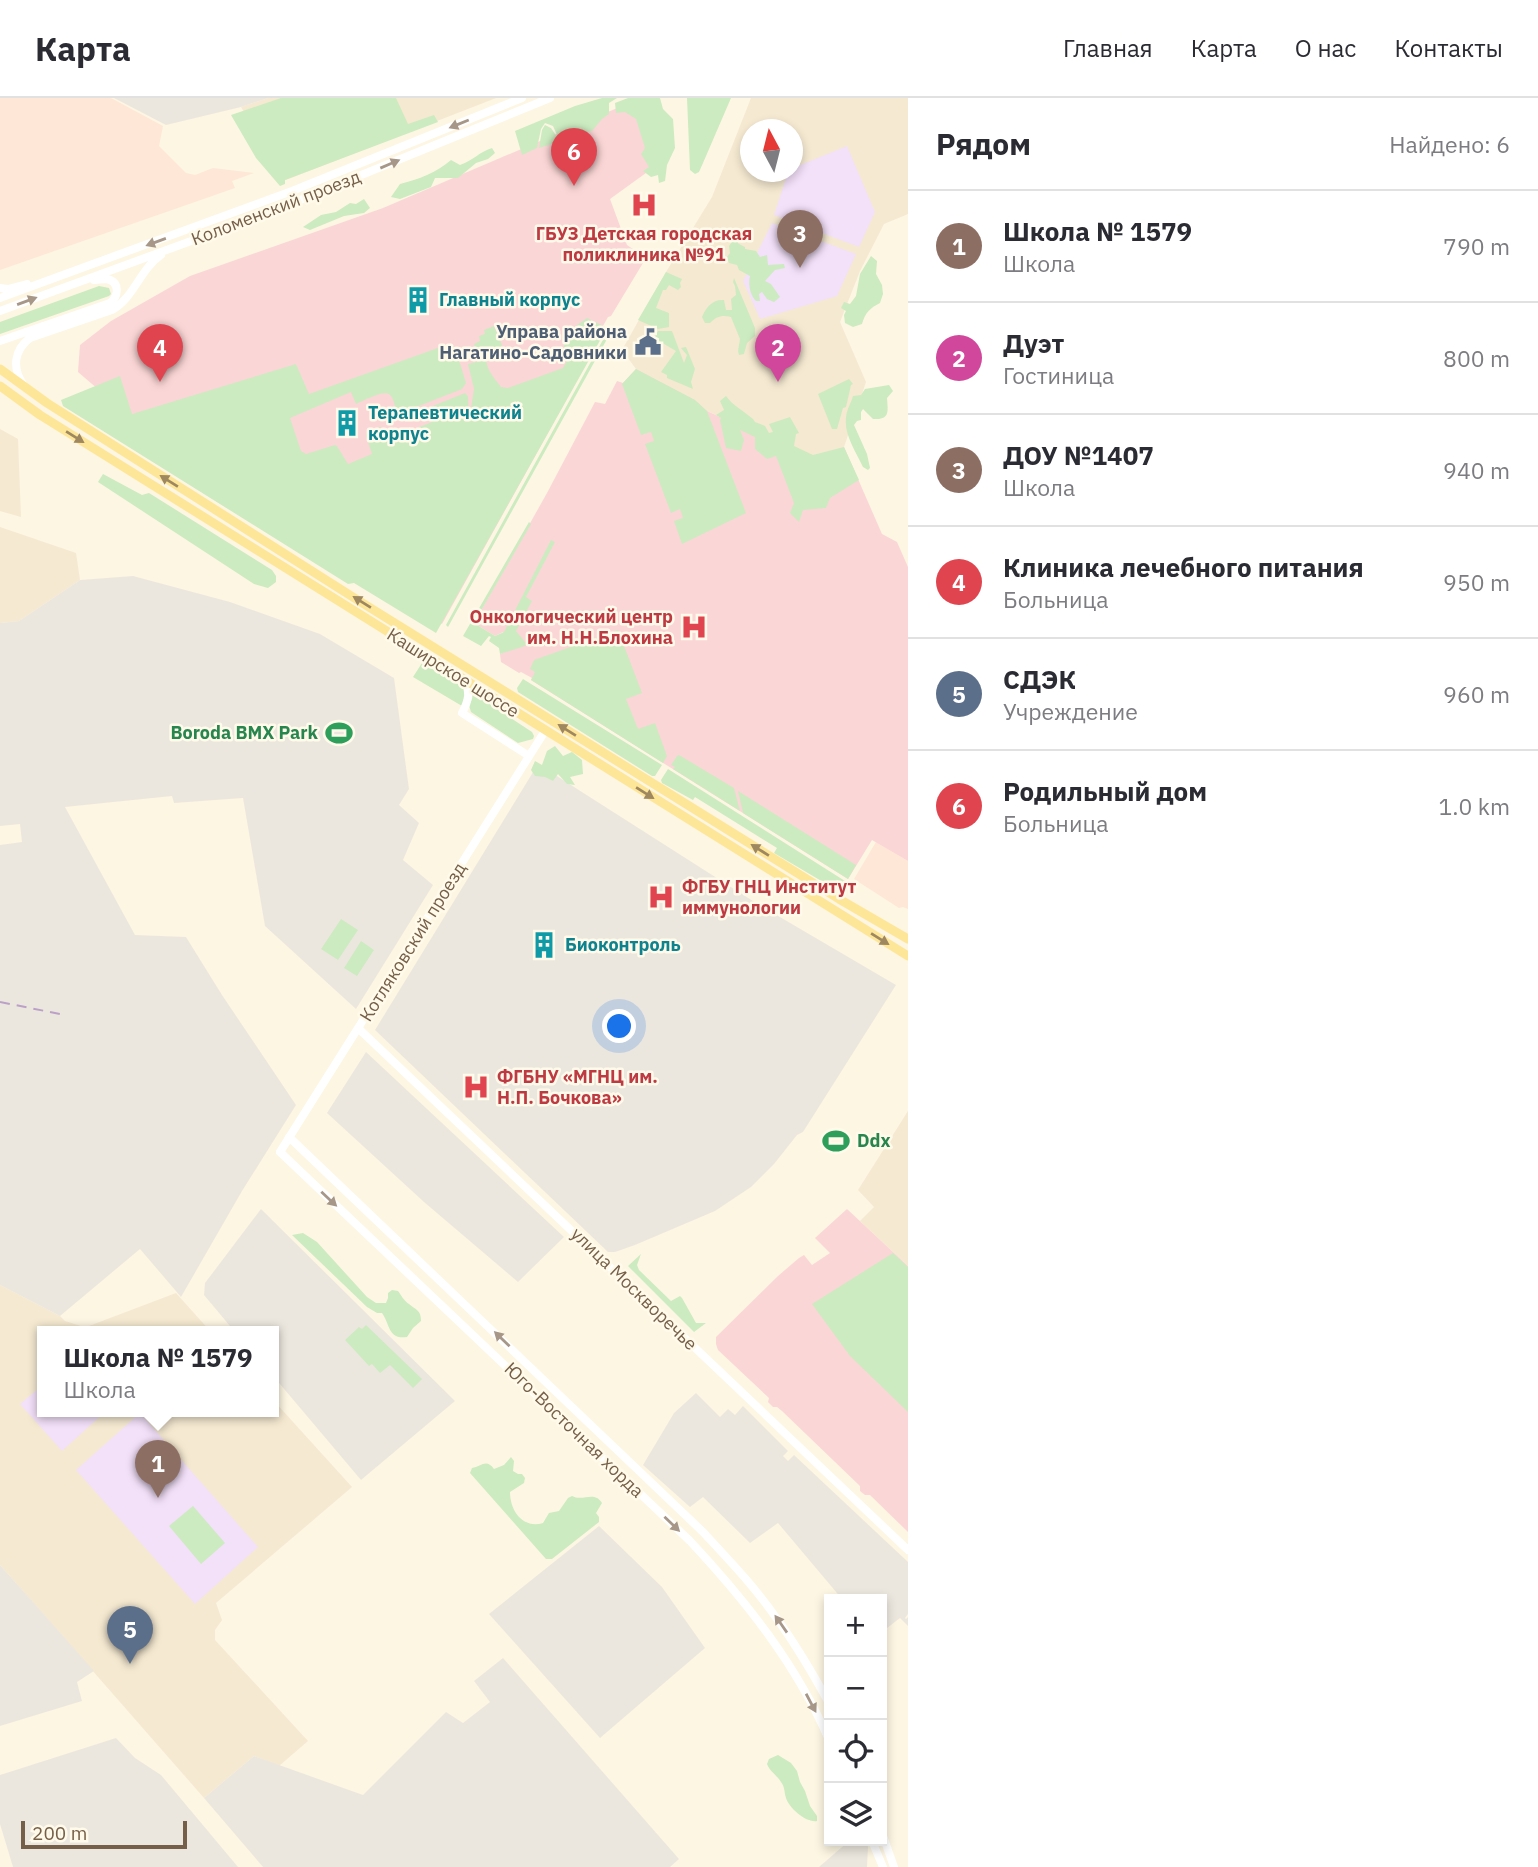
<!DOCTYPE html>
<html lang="ru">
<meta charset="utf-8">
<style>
body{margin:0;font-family:"IBM Plex Sans",sans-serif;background:#f7f7f7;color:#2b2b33}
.controls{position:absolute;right:21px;bottom:21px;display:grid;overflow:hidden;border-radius:0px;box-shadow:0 4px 10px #0003}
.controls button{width:63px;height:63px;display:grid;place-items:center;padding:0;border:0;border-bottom:2px solid #e1e1e2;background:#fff;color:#2b2b33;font:35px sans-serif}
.compass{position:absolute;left:740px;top:21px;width:63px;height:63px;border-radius:50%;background:#fff;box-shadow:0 4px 10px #0003;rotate:353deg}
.scale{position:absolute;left:21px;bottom:18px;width:166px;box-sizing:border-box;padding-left:7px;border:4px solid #765f48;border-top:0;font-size:19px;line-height:24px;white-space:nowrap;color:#765f48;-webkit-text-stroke:5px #fffaea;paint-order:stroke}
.you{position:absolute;left:620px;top:929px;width:24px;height:24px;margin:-18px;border:5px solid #fff;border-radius:50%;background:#1a73e8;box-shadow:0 0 0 10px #1a73e833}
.badge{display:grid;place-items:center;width:46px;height:46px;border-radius:50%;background:#82513a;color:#fff;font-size:23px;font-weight:700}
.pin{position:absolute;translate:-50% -58px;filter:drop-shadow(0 2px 4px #0008)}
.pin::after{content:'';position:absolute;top:37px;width:24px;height:21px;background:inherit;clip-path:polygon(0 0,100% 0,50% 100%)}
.popup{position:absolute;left:37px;top:1228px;width:242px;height:91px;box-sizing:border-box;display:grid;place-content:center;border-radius:0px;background:#fff;filter:drop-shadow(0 2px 5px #0005);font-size:23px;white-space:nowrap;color:#7c7c81}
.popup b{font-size:26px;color:#2b2b33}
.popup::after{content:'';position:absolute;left:50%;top:100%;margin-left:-14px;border:14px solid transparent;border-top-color:#fff}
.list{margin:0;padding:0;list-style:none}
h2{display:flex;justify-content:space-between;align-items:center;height:91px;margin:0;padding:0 28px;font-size:30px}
h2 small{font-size:23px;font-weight:400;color:#7c7c81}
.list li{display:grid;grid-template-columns:46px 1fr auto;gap:21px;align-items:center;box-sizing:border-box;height:112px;padding:0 28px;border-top:2px solid #e1e1e2}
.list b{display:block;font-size:26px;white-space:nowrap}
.list p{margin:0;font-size:23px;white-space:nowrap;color:#7c7c81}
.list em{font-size:23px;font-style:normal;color:#7c7c81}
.icon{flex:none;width:38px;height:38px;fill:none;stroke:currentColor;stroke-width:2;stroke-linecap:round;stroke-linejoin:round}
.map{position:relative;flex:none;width:908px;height:1769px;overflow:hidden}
header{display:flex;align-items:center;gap:42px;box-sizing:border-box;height:98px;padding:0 35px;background:#fff;border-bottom:2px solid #e1e1e2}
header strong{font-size:33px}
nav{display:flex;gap:38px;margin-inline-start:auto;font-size:24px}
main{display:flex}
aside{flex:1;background:#fff}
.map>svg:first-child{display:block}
.residential{fill:#f5e9d1;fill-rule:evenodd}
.commercial{fill:#fee7d6}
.industrial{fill:#ece7de}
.education{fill:#f3e0f9}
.medical{fill:#fbd6d6}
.green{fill:#ccebc1}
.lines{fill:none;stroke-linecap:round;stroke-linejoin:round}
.secondary{stroke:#fff;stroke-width:8}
.primary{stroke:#fee699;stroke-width:9}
.rail{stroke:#bba1c7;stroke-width:2;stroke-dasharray:10 7;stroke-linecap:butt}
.oneway{fill:#a69788}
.oneway2{fill:#9f8860}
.labels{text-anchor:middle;stroke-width:5;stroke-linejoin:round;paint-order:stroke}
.street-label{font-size:18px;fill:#765f48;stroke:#fffaea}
.health-label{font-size:18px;font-weight:bold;fill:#be3a42;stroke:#fffaea;text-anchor:start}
.culture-label{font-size:18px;font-weight:bold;fill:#0d838f;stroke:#fffaea;text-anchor:start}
.service-label{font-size:18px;font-weight:bold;fill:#4e5e75;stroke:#fffaea;text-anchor:end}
.leisure-label{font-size:18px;font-weight:bold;fill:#27864d;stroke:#fffaea;text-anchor:end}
</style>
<header>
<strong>Карта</strong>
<nav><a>Главная</a><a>Карта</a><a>О нас</a><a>Контакты</a></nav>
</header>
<main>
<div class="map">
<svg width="908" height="1769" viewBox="0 0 908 1769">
<rect width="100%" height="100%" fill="#fdf6e3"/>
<path class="residential" d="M268,0h228l-210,82 -45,-73z
M751,0h157v116l-24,10 -24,47 -20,51 26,60 -22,65 -32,13 -105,-49 -12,-11 -59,-31 -14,-19 44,-78 46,-75zM750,32h42v42h-42z
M0,331l18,10 3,78 -21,-6z
M0,429l76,26 4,27 -61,41 -19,2z
M908,1013v155l-48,-45 14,-14 -16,-17z
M0,1187l60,31 5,5 16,5h8l87,-33 35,39h-168v80h231v-11l78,86 -136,116 6,17 -7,10v10l93,101 -29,25 -25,-10 -50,42 -204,-233z"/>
<path class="commercial" d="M0,0h111l52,28 -4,20 27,27 9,2 18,-7 41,5 -22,8 3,7 -235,82z
M876,744l32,19v48l-5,-2 -4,1 -45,-29z"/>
<path class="industrial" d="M114,0h154l-27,9 -75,18z
M133,478l97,26 90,32 74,44 15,111 -10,16 20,18 -16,37 30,25 -77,124 -91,-83 -22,-128 -69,5 -2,-7 -107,11 70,128 51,2 36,58 74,110 -54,86 -61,106 -41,-48 -80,67 -60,-31v-440l22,-3 -2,-18 -20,2v-203l19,-2 61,-41z
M538,666l218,139 140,82 -93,147 -6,3 -23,29 -23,23 -36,24 -80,34 -20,7h-7l-233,-222z
M366,954l198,185 -46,45 -94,-80 -97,-89z
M261,1111l194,192 -94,79 -87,-103v-45h-39l-31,-37 1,-12z
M696,1295l24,24 8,-8 7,6 8,-9 45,45 -5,5 5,5 6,-6 114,107v52l-3,4 1,1 2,-2v9l-8,-8 -18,14v-33h-40l-64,-76 -28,20 -47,-46 -13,10 -47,-42 31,-52z
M599,1428l63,61 43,61 -105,90 -111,-124z
M0,1467l94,106 -17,11 5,19 -82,25z
M503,1560l176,201 -9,8h-407l-59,-69 50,-42 109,39 83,-83 17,11 27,-21 -16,-21z
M116,1640l19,20 26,17 77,92h-225l-13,-43v-49z
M849,1743h17l2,6 -1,20h-48z"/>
<path class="education" d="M847,48l28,66 -16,35 -85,-32 14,-43h4l1,-4z
M772,125l84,31 -19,42 -77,23 -17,-38z
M38,1291h4l1,23h62l-43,39 -42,-47z
M140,1315l118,134 -63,57 -119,-134z"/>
<path class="medical" d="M629,5l13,6 15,56 -47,34 17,46 19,13 -35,58 -3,1 -5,9 3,2 -164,296 -274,-175 -90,-77 2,-27 31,-24 79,-45 193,-68z
M636,271l59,31 12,11 105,49 32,-13 38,87 15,8 11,25v294l-36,-21 -24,39 -317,-199 1,-2 -11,-6 -2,1 -18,-11 -1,-8 12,-5 -9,-17 -8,4 -21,-13 73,-130 48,-91 10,2 12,-23 6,2z
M847,1111l61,57v266l-38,-37h-5l-5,-4v-5l-78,-75 -5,-4h-4l-5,-5 1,-4 -51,-48 -2,-6v-7l62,-61 21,-18 5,-3 8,10 18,-12 -15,-15z"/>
<path class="green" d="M281,0h115l12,26 26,-9 4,7 -153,58v4l-5,2 -24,-28 -25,-43z
M602,0h15l-8,5v11l-7,5 -10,12 -25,4 17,-1 -45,14 3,-18 3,-5 6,3 6,9h1l-5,-11 -8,-3 -4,6 -4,19 -15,7 -7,-24 60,-25z
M628,0h32l3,11 10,10 2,29 -8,17 -2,16 -6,2 -1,-8 -7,2 -8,-6 6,-4 -8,-13 4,-6 -9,-29 -11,-7 -9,1 -1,-10z
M687,0h44l-28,65 -4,9 -4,2 -5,-4z
M492,50l3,5 -7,6 -12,4 -18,15h-23l-4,9 -31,12 -9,-2 9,-13c19,-5 36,-11 51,-24l9,5c14,-5 19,-13 32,-17z
M364,101l6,9 -6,5 -20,3 -34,14 -7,-3 18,-12 15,-3 14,-9 6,1z
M734,141l5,5 6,3v2l11,2 4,6 7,-2 1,10 16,-1 1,4 -10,2 -10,11 6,3 9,13 -6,5 -7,-3 -5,-7 -3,2 1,7h-4c-6,-6 -8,-17 -6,-25l-11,-6 -2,-5 -8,-2 -2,-6 3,-4 -1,-7z
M871,158l6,5 -1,13 6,11 1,9 -3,9c-10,5 -15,10 -18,21l-9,3 -8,-4 -1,-8 2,-4 -5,-3 3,-6 6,2 6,-8 4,-22z
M666,174l16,7 -2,4 1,4 -3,3 -9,-5 -3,5h-3l-7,18 13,5v14l-11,2 -20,-9z
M734,180l21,50v8l-8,7 -3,11 -5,1 -1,-4 2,-12 -9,-22c-9,-2 -14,-1 -21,6h-5l-3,-6c4,-10 11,-18 22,-17l2,10h6l-1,-11 5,-4 -1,-9 -2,-4z
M99,188l10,2 2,6 -2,2 -109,38v-12z
M587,220l20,10 -171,305 -82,-50 -6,1 -285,-178 -2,-6 59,-24 12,38 164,-50 13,30 140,-50 6,3 11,36 -4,6 -61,24h-4c-2,-5 -3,-15 -7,-18 -5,-6 -27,6 -34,9l-5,-12 -61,26 11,33 5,3 29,-9 2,1 11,18 24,-10 -6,-18 1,-4 13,-5 17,9 35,-14 -4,-14 37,-15 3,3 1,25 5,-32 -6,-25 12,-3 -6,-17 6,-3 -1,-5 6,-2 -1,-4 10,-4 8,19 -2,4 -13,7c-3,11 7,22 14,31l7,1 55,-20 4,-7 -5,-25z
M658,233h14l12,32 3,-8 -6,-7 5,-1 9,22 -4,13 2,7 -26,-11v-3l-6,-3 15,-21 -22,-13z
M604,240l3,1 -159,288 -2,-2z
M636,271l59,31 12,11 39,102 -64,31 -8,-23 9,-3 -3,-9 -9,4 -26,-69 9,-3 -3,-9 -10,3 -19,-51z
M849,281l4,5 -2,1 -5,22 -3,1 -6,21h-5l-14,-35z
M889,287l4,6 -6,7c1,14 3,22 -14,21l-10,-10 -2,3v8l-4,1 -3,4 13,29 3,14 -2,2 -5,-3c-7,-15 -19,-32 -17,-49 0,-7 5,-15 7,-22l8,-1 4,-6z
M726,298c7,10 18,15 27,23l2,3 10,4 4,7 4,-1 -4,-8 21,-7 9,16 -3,1 -2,12 19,9 31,-8 15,33 -29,18 -4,10 -23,2 -4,12 -9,-9 4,-10 -18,-47 -9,3 -12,-10v-12l-15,-7 4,10 -3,11 -15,-3 -6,-28 1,-2 -5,-3 8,-5 -4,-9z
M103,376l39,21 7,-2 123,77 4,6v6l-8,6 -14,-4 -156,-102z
M529,424l2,2 -57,99 21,13 9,-4 47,-92 4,2 -29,55 6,4 -16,30 10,12 -1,3 -25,8 -1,-6 -10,-7 2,-4 -2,-1 -8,10 -18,-10z
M618,532l24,63 -16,6 12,30 17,-6 12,33 -4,7 -132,-83 4,-8 -5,-3 4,-9z
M422,565l41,24 3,5 -4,14 -49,-29z
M523,581l139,86 -7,11h-3l-134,-84 -1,-4z
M473,595l59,39 2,4 -1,3 -15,4 -47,-31 -2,-7 3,-6z
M555,648l8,10 9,-4 10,8 1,14 -13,3 5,8 -8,-1 -9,-10 -5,7 -8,-4 -10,-1 -4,-6 4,-9 7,4 5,-14z
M679,657l55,33 6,23 -67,-42 2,-2 -4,-2 6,-9z
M668,671l177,112 -4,7 -6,1 -61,-36 3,-5 -82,-51 -2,3 -31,-17 -1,-3z
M738,693l118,74 -8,14 -105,-66z
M341,821l17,11 -20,30 -17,-11z
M361,843l13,9 -17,26 -13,-8z
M303,1135l14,9 50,55 9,6h10l2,-5v-5l4,-3 6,1c3,4 6,10 11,13 7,6 12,6 12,17l-8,7 -6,9c-19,3 -17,-13 -25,-24h-5l-10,-6 -75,-72z
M893,1155l15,14v145l-58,-56 -38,-52z
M641,1156l-4,11 2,5 32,31 9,-5 2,2 14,25h10l-12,9 -66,-66z
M366,1227l56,54 -9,9 -23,-23 -10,8 -8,-9 -3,2 -24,-26 14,-13 3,2z
M511,1359l3,4 -1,10 5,3h4l3,4 -1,5 -14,9c0,19 13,37 33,31l6,-10 10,-2 9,-13 4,-2c11,6 22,-6 30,7l-6,10 3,4v5l-47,37h-6l-76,-86 2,-5c9,-1 14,-10 22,1l10,-4z
M193,1408l32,37 -24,21 -32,-38z
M778,1657l13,8 6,8 3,11 5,9 5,15 7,10v5c-11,2 -28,-13 -31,-23 -2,-6 -1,-11 -5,-16 -4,-7 -11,-10 -14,-18l2,-5z"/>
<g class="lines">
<path class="secondary" d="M0,190l8,1 19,-5
M0,200l292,-107 230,-93
M0,213l273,-100 277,-113
M0,243l110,-38c9,-7 10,-21 -3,-24 -3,0 -11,1 -13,1
M23,286c-11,-16 -9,-34 7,-46l82,-28c22,-12 28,-41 49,-55
M465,582c5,13 4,20 -3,33l67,43
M545,633l-265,421 410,389c56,60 107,124 139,199
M359,931l549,521
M289,1039l413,394c26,28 53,56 75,88 20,27 36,55 52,84
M882,1735l12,34
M872,1743l11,26"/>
<path class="primary" d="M0,271l47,34 309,196 483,300 69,40
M0,288l40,29 66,41 802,500"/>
<path class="rail" d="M0,904l60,12"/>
</g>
<defs><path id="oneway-solid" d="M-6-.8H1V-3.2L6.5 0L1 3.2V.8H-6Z" transform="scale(1.75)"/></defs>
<g class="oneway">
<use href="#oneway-solid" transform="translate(459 26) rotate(158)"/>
<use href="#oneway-solid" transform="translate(390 66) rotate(-23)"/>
<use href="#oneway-solid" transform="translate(156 144) rotate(160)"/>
<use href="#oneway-solid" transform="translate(27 203) rotate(-20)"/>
<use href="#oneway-solid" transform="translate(329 1101) rotate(43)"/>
<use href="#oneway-solid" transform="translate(502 1241) rotate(-136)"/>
<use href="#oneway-solid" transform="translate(672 1426) rotate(44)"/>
<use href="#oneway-solid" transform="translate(781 1526) rotate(-125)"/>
<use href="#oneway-solid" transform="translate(811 1605) rotate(62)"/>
</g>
<g class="oneway2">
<use href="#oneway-solid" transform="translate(75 339) rotate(32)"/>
<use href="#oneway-solid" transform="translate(169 383) rotate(-148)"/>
<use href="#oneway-solid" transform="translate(362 504) rotate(-148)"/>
<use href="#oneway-solid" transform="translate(567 632) rotate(-148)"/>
<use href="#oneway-solid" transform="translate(645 695) rotate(32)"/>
<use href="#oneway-solid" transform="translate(760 752) rotate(-148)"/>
<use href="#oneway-solid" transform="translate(880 841) rotate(32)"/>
</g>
<defs>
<symbol id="hospital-bare" viewBox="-9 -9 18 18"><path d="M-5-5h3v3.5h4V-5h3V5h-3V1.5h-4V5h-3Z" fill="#e0444e" stroke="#fffaea" stroke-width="2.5" paint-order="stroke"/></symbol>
<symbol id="building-bare" viewBox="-9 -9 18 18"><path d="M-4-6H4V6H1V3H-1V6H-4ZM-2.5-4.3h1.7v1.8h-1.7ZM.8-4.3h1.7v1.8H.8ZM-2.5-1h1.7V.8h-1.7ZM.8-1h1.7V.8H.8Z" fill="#0f9aa8" stroke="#fffaea" stroke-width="2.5" paint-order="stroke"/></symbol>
<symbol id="civic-bare" viewBox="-9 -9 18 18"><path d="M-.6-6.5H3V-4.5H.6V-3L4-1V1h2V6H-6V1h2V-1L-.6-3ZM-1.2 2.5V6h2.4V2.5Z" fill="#5c6f8a" stroke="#fffaea" stroke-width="2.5" paint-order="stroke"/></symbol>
<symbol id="stadium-bare" viewBox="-9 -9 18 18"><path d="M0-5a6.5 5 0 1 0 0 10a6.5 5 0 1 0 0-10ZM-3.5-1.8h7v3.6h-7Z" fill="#2e9e5b" stroke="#fffaea" stroke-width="2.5" paint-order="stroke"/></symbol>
</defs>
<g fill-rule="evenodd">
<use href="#hospital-bare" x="625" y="88" width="38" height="38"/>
<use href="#building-bare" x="399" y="183" width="38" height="38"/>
<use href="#civic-bare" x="629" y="225" width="38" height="38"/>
<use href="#building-bare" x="328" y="306" width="38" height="38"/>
<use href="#hospital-bare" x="675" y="510" width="38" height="38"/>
<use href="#stadium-bare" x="320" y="616" width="38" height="38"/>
<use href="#hospital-bare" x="642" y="780" width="38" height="38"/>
<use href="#building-bare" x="525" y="828" width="38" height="38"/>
<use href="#hospital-bare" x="457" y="970" width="38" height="38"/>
<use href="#stadium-bare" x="817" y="1024" width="38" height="38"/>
</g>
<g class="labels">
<g class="street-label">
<text transform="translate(276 110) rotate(-21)" y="6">Коломенский проезд</text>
<text transform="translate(453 575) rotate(32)" y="6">Каширское шоссе</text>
<text transform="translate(413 844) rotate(-58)" y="6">Котляковский проезд</text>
<text transform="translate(634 1191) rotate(44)" y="6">улица Москворечье</text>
<text transform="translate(574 1332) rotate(44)" y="6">Юго-Восточная хорда</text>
</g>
<g class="health-label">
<text x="644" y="142" text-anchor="middle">ГБУЗ Детская городская<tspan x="644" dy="21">поликлиника №91</tspan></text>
<text x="673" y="525" text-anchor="end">Онкологический центр<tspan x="673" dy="21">им. Н.Н.Блохина</tspan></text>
<text x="682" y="795">ФГБУ ГНЦ Институт<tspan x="682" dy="21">иммунологии</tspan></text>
<text x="497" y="985">ФГБНУ «МГНЦ им.<tspan x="497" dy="21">Н.П. Бочкова»</tspan></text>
</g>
<g class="culture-label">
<text x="439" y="208">Главный корпус</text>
<text x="368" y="321">Терапевтический<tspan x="368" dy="21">корпус</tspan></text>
<text x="565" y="853">Биоконтроль</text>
</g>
<g class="service-label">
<text x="627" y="240">Управа района<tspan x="627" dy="21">Нагатино-Садовники</tspan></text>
</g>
<g class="leisure-label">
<text x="318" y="641">Boroda BMX Park</text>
<text x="857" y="1049" text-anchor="start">Ddx</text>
</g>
</g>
</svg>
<div class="controls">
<button>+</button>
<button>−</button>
<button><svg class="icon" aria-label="locate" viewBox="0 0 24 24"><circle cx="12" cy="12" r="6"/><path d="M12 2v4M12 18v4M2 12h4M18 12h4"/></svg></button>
<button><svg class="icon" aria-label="layers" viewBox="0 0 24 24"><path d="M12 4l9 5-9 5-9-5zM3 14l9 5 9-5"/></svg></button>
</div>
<svg class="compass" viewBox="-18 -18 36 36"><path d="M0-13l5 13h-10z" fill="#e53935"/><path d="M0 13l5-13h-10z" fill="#7c7c81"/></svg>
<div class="scale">200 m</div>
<div class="you"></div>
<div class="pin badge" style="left:158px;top:1400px;background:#8d6e63">1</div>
<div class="popup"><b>Школа № 1579</b>Школа</div>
<div class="pin badge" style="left:778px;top:284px;background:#d1479c">2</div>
<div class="pin badge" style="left:800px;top:170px;background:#8d6e63">3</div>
<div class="pin badge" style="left:160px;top:284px;background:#e0444e">4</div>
<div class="pin badge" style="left:130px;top:1566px;background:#5c6f8a">5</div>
<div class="pin badge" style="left:574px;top:88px;background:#e0444e">6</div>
</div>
<aside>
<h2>Рядом<small>Найдено: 6</small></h2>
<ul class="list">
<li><span class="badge" style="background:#8d6e63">1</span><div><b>Школа № 1579</b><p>Школа</p></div><em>790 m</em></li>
<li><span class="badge" style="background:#d1479c">2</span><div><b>Дуэт</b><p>Гостиница</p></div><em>800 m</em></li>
<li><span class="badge" style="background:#8d6e63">3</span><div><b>ДОУ №1407</b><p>Школа</p></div><em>940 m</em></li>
<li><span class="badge" style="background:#e0444e">4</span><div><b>Клиника лечебного питания</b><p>Больница</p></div><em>950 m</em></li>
<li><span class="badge" style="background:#5c6f8a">5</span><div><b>СДЭК</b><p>Учреждение</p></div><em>960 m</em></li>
<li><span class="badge" style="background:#e0444e">6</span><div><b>Родильный дом</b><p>Больница</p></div><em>1.0 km</em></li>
</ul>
</aside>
</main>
